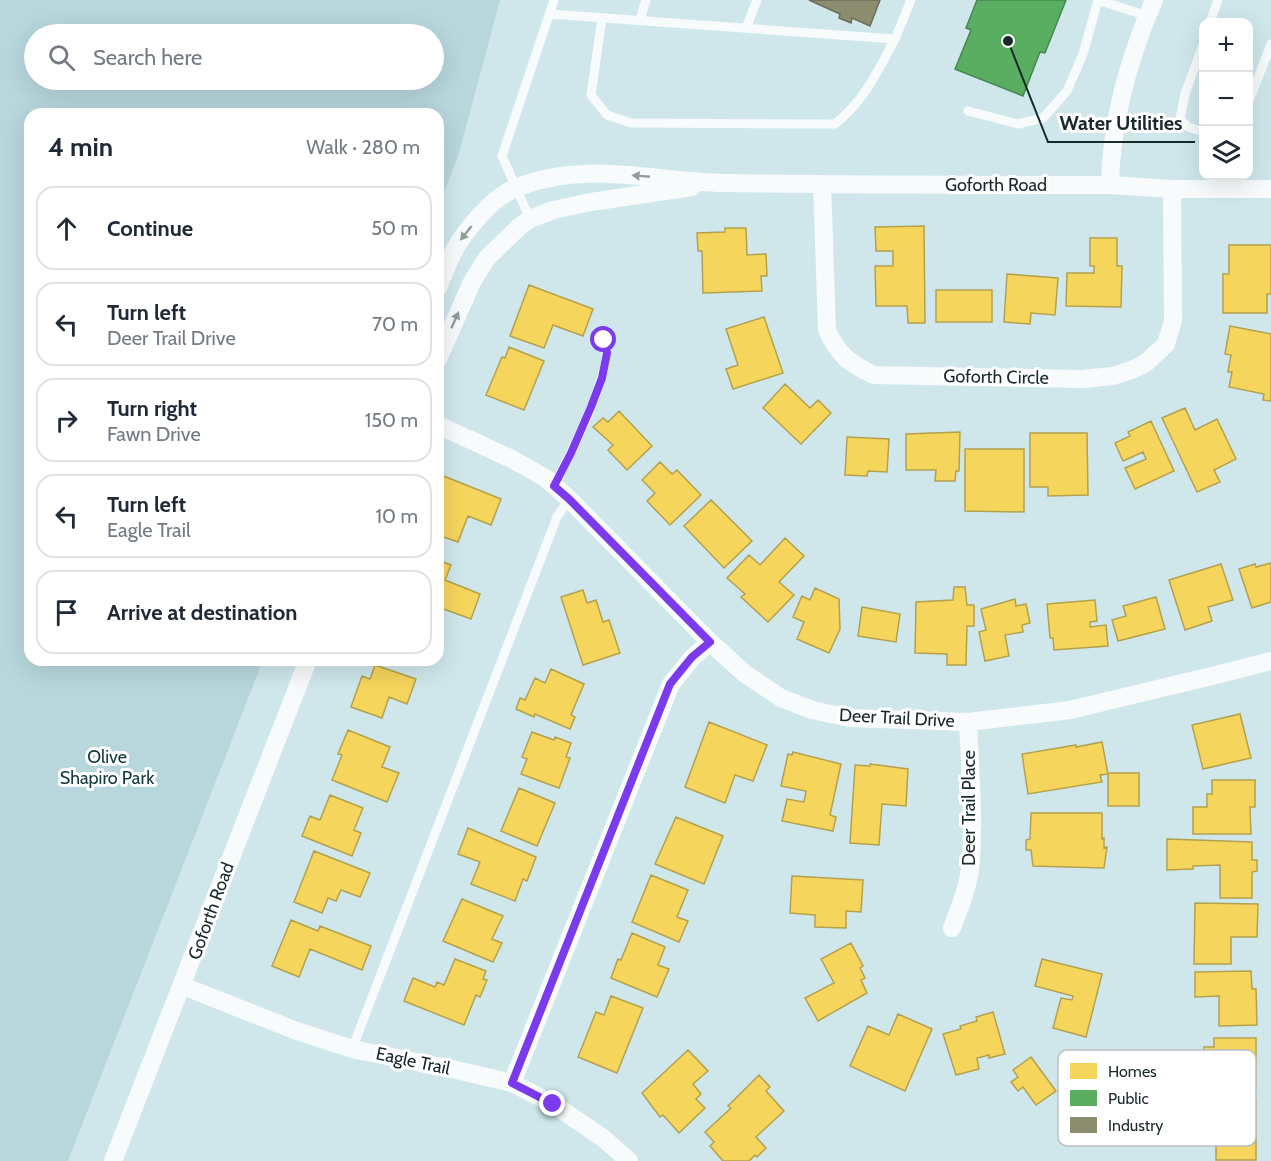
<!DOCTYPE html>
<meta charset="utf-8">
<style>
body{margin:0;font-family:Cabin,sans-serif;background:#f2f2f3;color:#1f2937}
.controls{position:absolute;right:18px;top:18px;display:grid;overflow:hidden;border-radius:12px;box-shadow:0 6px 24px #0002}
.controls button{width:54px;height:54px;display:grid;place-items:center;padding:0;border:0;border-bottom:2px solid #e0e1e3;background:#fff;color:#1f2937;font:30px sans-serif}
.stop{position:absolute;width:18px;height:18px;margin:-14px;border:4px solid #7c3aed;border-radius:50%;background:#fff}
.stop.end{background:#7c3aed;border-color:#fff;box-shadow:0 2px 6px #0008}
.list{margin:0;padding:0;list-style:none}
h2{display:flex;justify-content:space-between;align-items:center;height:78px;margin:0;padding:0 24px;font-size:26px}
h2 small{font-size:20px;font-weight:400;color:#747a83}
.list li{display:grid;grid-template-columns:39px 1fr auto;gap:18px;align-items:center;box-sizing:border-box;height:84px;margin:0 12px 12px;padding:0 12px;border:2px solid #e0e1e3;border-radius:18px}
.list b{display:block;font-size:22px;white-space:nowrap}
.list p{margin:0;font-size:20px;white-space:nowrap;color:#747a83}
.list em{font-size:20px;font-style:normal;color:#747a83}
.icon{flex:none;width:33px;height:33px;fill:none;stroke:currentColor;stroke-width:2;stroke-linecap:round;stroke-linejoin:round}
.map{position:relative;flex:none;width:1271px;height:1161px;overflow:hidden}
.search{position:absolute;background:#fff;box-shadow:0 6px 24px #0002;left:24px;top:24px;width:420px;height:66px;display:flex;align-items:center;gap:15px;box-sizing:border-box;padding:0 21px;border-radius:33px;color:#747a83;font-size:22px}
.panel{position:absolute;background:#fff;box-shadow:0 6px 24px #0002;left:24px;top:108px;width:420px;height:558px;border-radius:18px}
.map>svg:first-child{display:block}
.green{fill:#b7d7dd;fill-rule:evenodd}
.homes{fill:#f6d55c;stroke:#b3a14e;stroke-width:1.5}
.public{fill:#5aae61;stroke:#468651;stroke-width:1.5}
.industry{fill:#8c8c6e;stroke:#696e5a;stroke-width:1.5}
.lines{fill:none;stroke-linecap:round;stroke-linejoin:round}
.service{stroke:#f8fbfc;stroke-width:9}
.minor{stroke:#f8fbfc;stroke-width:18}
.oneway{fill:#939c9e}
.route{stroke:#7c3aed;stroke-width:8}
.labels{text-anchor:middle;stroke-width:6;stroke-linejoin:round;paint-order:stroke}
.street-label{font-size:18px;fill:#18292c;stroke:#fff}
.park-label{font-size:18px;fill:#123940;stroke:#fff}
.key{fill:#fff;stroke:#babfc0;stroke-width:1.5}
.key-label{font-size:16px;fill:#18292c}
.leader{fill:none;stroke:#18292c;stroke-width:2}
.callout-dot{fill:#18292c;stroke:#fff;stroke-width:2}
.callout-label{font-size:20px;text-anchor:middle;font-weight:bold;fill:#18292c;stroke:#fff;stroke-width:6;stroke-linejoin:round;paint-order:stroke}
</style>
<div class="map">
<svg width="1271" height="1161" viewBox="0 0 1271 1161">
<rect width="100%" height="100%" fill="#cfe7eb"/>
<path class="green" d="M0,0h500l-41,153 -21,55v-94h-408v546h233l-195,501h-68zM34,34h400v46h-400z"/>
<path class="homes" d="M924,226l1,97h-17l-1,-17h-31l-1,-40h18v-15h-17l-1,-24z
M725,228h21l1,27 19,-1 1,22h-6l1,15 -59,2 -1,-42h-4l-1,-18 28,-1z
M1090,238h27v28h5l-1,41 -55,-1 1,-33h27v-7h-4z
M1229,245h42v49h-4v19h-44v-39h6z
M1007,274l51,4 -3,37 -24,-2 -1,11 -26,-2z
M529,285l64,24 -10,27 -30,-11 -9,23 -34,-12z
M936,290h56v32h-56z
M764,317l19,56 -50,16 -7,-20 12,-4 -12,-36z
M1230,326l41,8v67l-8,-1 1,-6 -35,-7 3,-15h-4l3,-17 -6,-1z
M509,347l35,14 -20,49 -38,-15 16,-38 3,1z
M785,384l25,24 8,-8 13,13 -30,31 -38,-36z
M1185,408l10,22 22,-11 19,40 -22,11 6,12 -23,10 -35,-74z
M619,411l33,35 -25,24 -19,-20 5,-5 -20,-18 10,-9 5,4z
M1151,421l23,50 -39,18 -10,-21 21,-9 -3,-7 -20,9 -8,-18 15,-7 -2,-4z
M960,432l-1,39h-3l-1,10h-20l1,-11h-30v-36z
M1030,433h57l1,62 -40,1v-9h-18z
M847,437l42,2 -2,33 -19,-1 -1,5 -22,-1z
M965,449h59v63l-59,-1z
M660,462l12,12 5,-4 24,25 -31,30 -23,-24 8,-8 -13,-13z
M441,475l60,24 -10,26 -23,-9 -10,26 -20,-7v-51z
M711,500l41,41 -28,27 -40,-42z
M785,538l19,18 -25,26 15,13 -26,27 -27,-25 4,-3 -18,-16 22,-23 11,10z
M438,560l13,5 -6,15 35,14 -9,25 -33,-12z
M1271,563v39l-19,6 -13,-39 16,-5 1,3z
M1221,564l12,36 -25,7 4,14 -27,9 -16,-50z
M954,587h11l2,18h7v21h-7l-1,39h-19v-11l-32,-1 1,-51 37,-2z
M815,588l24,11 1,30 -11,24 -32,-14 7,-17 -11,-5 9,-21 8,4z
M583,590l4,13 9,-3 7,22 6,-2 11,33 -37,12 -22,-68z
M1156,597l9,32 -47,12 -6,-21 14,-4 -3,-10z
M1015,599l1,7 10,-2 4,19 -8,2 1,7 -18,3 4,21 -24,5 -6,-29 7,-2 -5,-21z
M1095,600l2,21 -7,1v5l16,-2 2,21 -54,4 -1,-12h-3l-3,-34z
M862,607l38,7 -4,28 -38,-6z
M375,665l41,14 -9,25 -18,-7 -7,21 -31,-11 11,-31 8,3z
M551,669l33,15 -13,31 4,2 -5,12 -35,-15 -1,3 -18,-8 4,-11 5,2 10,-22 10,5z
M1240,714l11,44 -48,11 -11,-44z
M709,722l58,23 -14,36 -18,-6 -10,28 -40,-16z
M348,730l42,17 -8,20 17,6 -12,29 -55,-22 10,-25 -4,-1z
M532,732l22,8 1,-3 16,6 -5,14 4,1 -11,30 -38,-14 6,-15 -5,-2z
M1102,742l6,32 -8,1 2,7 -74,12 -6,-40 54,-9v2z
M793,752l48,12 -11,51 6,2 -3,14 -51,-10 5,-22 17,3 2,-11 -25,-5 7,-32 4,1z
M870,764l38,5 -2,37 -24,-2 -3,41 -29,-2 5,-78 15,1z
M1108,773h31v33h-31z
M1212,780h43v27h-5l1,27h-58v-27h14v-13h5z
M519,788l36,15 -18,43 -36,-15z
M330,795l33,13 -9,22 7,3 -9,23 -50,-20 8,-20 10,4z
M1031,813h71v26l2,-1v10l3,-1 -3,21 -71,-2 -2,-16h-5v-10l4,-1z
M676,817l47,19 -19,48 -49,-20z
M468,828l68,29 -9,24 -4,-2 -8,22 -44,-17 9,-22 -22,-8z
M1167,839l85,3v18h5v11l-5,1v26h-32v-33l-27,1v3l-26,1z
M314,851l56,22 -10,24 -19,-7 -5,11 -8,-3 -6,15 -28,-11z
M651,875l37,15 -11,27 11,4 -9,21 -47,-20z
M792,876l71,4 -2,32 -15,-1v17l-31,-1v-12l-25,-2z
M462,899l41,17 -11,23 10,4 -9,19 -50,-21z
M1195,903l63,1 -1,33h-26v27h-37z
M291,920l27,11 2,-5 51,20 -9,24 -52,-21 -11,28 -27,-11z
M632,933l33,14 -7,18 11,4 -12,28 -46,-19 7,-19 3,1z
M851,943l12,23 -3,2 5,10 -4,2 6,13 -49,28 -13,-23 29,-15 -13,-24z
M455,959l31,12 -3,8 4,1 -7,17 -4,-2 -12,30 -60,-24 9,-23 22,9 2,-5 7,3z
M1042,959l60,15 -16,63 -33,-9 8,-30 11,2 1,-4 -38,-10z
M1251,971l1,18h4l1,36 -38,1v-30l-24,1v-25z
M611,996l32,12 -26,65 -39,-16 18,-45 8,3z
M993,1012l12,42 -16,4v-3l-12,3 2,11 -23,6 -13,-41 18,-5 -1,-3 17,-5 -1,-4z
M898,1014l34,15 -27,62 -55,-25 18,-40 21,9z
M1214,1038h42v50h-52v-41h10z
M688,1050l20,21 -15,13 8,10 -5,5 9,9 -26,25 -16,-18 -3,2 -18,-24z
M1031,1057l25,34 -20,14 -13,-18 -5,4 -7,-9 7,-5 -5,-7z
M759,1075l11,12 -4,4 18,20 -28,26 10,11 -9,9 -2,-2 -6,6h-26l-13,-15 4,-4 -9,-10 26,-24 -3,-2z
M1178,1099h78v61h-40v-22h-19v-18l-19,1z"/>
<path class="public" d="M977,0h89l-21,53 -5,-1 -17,44 -68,-27 16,-39 -5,-2z"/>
<path class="industry" d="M809,0h71l-10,26 -18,-8 -1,5 -12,-5 1,-4z"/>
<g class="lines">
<path class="service" d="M549,14l346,25 16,-39
M602,18l-11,77 16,20 24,8 204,1c30,-24 42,-52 60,-85
M640,20l6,-20
M1210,22l8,-22
M746,28l11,-28
M1204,42l-19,52 -5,25 8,8 16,5
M1248,104l23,-60
M968,111l50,13 25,-6 24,-27 16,-37 15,-54 49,16
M530,219l-28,-63 52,-156
M554,486c13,-26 63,-120 50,-145 0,-1 -5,-5 -6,-7
M352,1049l205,-532 12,-18"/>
<path class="minor" d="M822,184l5,146c11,25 23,34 47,45l208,4 31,-3 21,-7 13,-7 19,-18 7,-23 -1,-132
M1110,185c1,-63 19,-127 44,-185
M438,288c6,-15 12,-32 21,-46 14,-20 35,-46 59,-55 68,-27 136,-5 206,-4 129,2 257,2 386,2l62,4h99
M438,359l34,-77 15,-24 32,-31 11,-8 23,-9 38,-8 101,-15
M438,425l74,34 35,20 22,20 141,143 34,31 37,25 31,12 38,8 118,4 102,-12 150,-36 51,-13
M952,928c8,-21 17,-43 19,-67 3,-46 -1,-93 -3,-139
M183,986l111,44 58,19 109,22 51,12 41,21 50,34 26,23
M512,1083l159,-399 21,-26 18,-16
M113,1161c66,-167 129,-334 195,-501"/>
</g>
<defs><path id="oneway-solid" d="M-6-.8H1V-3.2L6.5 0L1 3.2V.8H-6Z" transform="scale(1.5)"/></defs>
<g class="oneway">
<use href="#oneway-solid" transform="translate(641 176) rotate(-175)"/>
<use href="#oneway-solid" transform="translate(466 233) rotate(128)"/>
<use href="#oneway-solid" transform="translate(455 320) rotate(-66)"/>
</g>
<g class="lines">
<path class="route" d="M553,1104l-41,-21 158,-399 22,-27 18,-15 -141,-143 -15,-13 17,-33 20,-46 11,-29 5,-25 -3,-13"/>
</g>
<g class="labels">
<g class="street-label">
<text x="996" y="191">Goforth Road</text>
<text transform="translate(996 377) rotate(1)" y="6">Goforth Circle</text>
<text transform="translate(897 718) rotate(3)" y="6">Deer Trail Drive</text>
<text transform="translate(969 808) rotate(-90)" y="6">Deer Trail Place</text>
<text transform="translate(211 911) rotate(-70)" y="6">Goforth Road</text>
<text transform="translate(413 1061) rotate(12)" y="6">Eagle Trail</text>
</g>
<g class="park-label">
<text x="107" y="763">Olive<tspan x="107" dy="21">Shapiro Park</tspan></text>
</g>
</g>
<rect x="1058" y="1050" width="198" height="96" rx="9" class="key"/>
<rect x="1070" y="1063" width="27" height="16" fill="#f6d55c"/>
<rect x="1070" y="1090" width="27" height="16" fill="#5aae61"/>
<rect x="1070" y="1117" width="27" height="16" fill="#8c8c6e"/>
<g class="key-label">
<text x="1108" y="1077">Homes</text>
<text x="1108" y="1104">Public</text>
<text x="1108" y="1131">Industry</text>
</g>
<path class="leader" d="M1008 41L1048 142H1195"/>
<circle class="callout-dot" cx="1008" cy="41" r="6"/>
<g class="callout-label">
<text x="1121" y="130">Water Utilities</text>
</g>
</svg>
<div class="controls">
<button>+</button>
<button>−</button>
<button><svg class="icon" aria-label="layers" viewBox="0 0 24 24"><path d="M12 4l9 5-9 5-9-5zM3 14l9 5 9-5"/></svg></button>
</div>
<div class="stop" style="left:604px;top:340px"></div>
<div class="stop end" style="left:553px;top:1104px"></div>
<div class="search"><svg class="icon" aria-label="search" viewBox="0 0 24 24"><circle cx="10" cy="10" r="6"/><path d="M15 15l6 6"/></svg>Search here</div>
<section class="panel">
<h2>4 min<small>Walk · 280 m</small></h2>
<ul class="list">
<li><svg class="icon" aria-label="ahead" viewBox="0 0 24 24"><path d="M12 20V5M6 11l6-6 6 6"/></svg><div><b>Continue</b></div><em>50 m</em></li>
<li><svg class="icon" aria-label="left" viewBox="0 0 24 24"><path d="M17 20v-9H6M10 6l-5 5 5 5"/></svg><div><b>Turn left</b><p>Deer Trail Drive</p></div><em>70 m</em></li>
<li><svg class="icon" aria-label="right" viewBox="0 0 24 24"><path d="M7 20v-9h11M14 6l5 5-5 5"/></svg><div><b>Turn right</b><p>Fawn Drive</p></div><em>150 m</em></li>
<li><svg class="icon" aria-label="left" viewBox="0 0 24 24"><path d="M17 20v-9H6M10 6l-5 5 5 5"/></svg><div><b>Turn left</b><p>Eagle Trail</p></div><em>10 m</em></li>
<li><svg class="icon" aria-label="arrive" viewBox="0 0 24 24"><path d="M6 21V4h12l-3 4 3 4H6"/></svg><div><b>Arrive at destination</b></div></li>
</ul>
</section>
</div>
